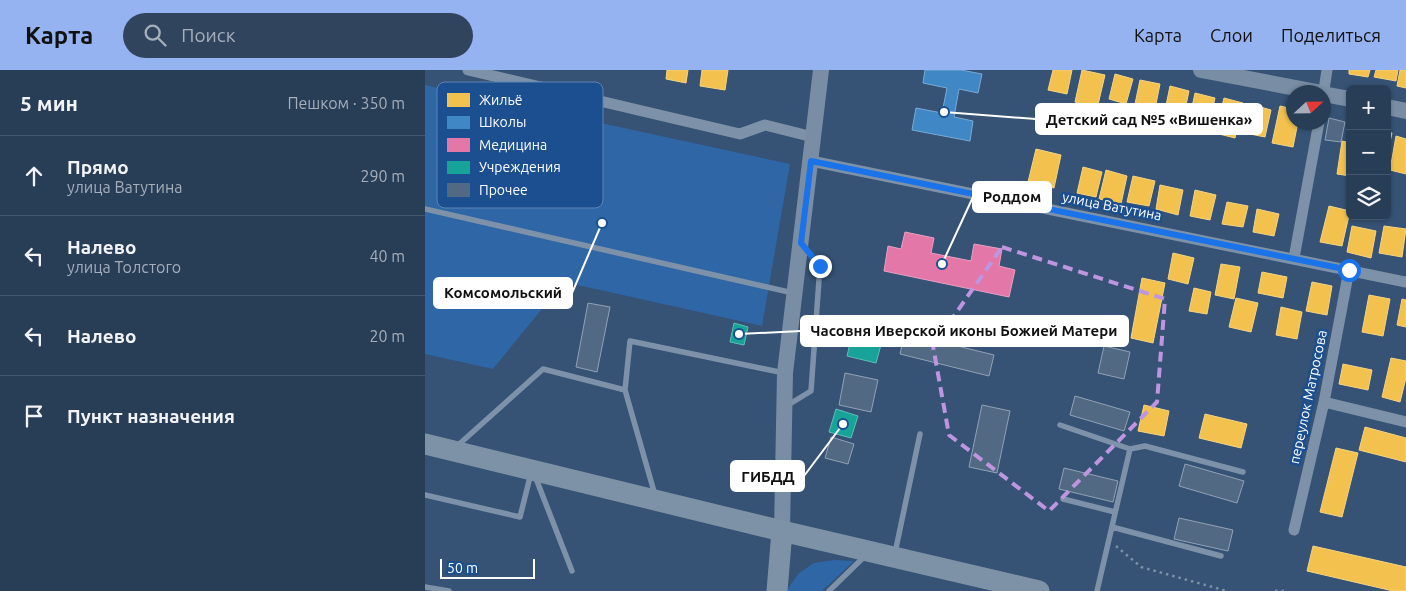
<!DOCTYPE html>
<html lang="ru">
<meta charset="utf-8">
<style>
body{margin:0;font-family:Ubuntu,sans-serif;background:#30455d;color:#f1f3f6}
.controls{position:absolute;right:15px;top:15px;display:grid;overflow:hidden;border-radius:8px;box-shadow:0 1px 4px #0004}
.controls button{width:45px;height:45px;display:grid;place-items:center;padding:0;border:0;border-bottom:1px solid #44576d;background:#283e57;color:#f1f3f6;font:25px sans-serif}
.compass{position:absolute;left:861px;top:15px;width:45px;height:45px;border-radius:50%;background:#283e57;box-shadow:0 1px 4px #0004;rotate:68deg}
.scale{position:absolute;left:15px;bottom:12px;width:95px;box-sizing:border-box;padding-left:5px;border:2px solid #fff;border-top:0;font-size:14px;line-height:18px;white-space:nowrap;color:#fff;-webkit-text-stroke:4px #1b4f8f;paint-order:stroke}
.stop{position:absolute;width:15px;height:15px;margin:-11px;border:4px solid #1a73e8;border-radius:50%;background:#fff}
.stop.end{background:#1a73e8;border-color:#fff;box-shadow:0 1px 5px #0008}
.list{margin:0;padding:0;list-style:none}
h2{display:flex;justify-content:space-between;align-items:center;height:65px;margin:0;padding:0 20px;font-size:21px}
h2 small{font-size:16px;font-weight:400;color:#a5aeba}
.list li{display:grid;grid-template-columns:32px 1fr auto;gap:15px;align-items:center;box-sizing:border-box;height:80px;padding:0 20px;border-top:1px solid #44576d}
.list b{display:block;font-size:19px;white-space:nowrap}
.list p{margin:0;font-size:16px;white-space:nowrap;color:#a5aeba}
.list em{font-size:16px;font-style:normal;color:#a5aeba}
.icon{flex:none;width:28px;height:28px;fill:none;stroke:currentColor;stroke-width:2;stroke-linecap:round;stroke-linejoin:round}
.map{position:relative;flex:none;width:981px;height:521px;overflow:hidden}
header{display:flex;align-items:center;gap:30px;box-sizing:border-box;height:70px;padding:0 25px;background:#95b2f1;color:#111}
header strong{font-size:24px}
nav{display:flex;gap:28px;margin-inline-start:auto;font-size:18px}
.search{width:350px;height:45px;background:#30455d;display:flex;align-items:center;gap:12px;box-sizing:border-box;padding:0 18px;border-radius:28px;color:#a5aeba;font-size:19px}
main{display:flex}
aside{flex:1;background:#283e57}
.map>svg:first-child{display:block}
.green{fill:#2f66a5}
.homes{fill:#f2c14e;stroke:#f6d483}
.schools{fill:#3f88c5;stroke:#79acd6}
.health{fill:#e377a8;stroke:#eba0c2}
.public{fill:#17a398;stroke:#5dbfb7}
.building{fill:#526984;stroke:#92a2b6}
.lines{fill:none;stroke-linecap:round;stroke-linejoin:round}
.path{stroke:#7d92a8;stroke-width:2.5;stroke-dasharray:2.5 4;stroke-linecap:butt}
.lane{stroke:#7d92a8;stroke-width:5.5}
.street{stroke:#7d92a8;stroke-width:11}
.secondary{stroke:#798da4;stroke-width:16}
.highway{stroke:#7e92a7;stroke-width:21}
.route{stroke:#1a73e8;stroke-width:6}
.marked{fill:none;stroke:#bd96df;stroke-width:4;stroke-dasharray:10 6;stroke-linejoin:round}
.labels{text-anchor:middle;stroke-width:5;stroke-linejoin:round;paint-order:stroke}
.street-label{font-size:14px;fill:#fff;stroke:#1b4f8f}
.key{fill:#1b4f8f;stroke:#5f84b1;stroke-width:1}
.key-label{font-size:14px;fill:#fff}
.leader{fill:none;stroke:#fff;stroke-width:2}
.callout-dot{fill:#fff;stroke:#1b4f8f;stroke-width:2}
.callout{fill:#fff;stroke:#fff;stroke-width:2}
.callout-label{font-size:15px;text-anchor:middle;font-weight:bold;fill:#111}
</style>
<header>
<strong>Карта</strong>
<div class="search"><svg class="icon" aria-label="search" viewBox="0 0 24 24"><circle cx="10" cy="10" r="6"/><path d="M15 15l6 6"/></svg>Поиск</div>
<nav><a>Карта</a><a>Слои</a><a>Поделиться</a></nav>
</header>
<main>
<aside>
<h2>5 мин<small>Пешком · 350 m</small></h2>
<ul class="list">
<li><svg class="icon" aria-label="ahead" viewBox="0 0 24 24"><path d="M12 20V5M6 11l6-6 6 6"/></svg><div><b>Прямо</b><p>улица Ватутина</p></div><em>290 m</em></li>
<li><svg class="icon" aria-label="left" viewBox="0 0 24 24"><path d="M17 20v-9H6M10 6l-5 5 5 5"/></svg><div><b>Налево</b><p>улица Толстого</p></div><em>40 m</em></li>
<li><svg class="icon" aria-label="left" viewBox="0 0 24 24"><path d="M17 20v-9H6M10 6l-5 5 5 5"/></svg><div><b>Налево</b></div><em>20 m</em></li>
<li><svg class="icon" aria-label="arrive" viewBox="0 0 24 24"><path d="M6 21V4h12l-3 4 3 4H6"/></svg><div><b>Пункт назначения</b></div></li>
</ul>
</aside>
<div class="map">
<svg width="981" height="521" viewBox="0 0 981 521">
<rect width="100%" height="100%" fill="#365274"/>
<path class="green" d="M0,15l365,79 -28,162 -198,-44 -71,87 -68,-15z
M409,490l20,1 -32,30h-36l13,-18 15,-10z"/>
<path class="homes" d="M242,0h21l-2,13 -20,-4z
M277,0h26l-3,20 -25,-4z
M628,0h19l-5,24 -19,-4z
M657,0l23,5 -8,34 -22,-7z
M924,0h21l-2,7 -19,-3z
M951,0h22l-2,11 -22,-4z
M975,0h6v18l-9,-2z
M690,4l18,5 -7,25 -17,-5z
M715,10l20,4 -5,25 -20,-5z
M745,16l19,5 -7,33 -19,-4z
M770,23l20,5 -8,34 -19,-6z
M799,28l19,5 -8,35 -20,-5z
M825,34l21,6 -6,27 -20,-4z
M855,36l13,3v13h5l-5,25 -21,-4z
M962,62l5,1 -5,23z
M971,66l10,3v35l-16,-4z
M917,71l8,2v33l-13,-2z
M611,79l25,6 -7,33 -26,-6z
M658,97l19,5 -6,25 -19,-4z
M681,100l21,6 -6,28 -22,-5z
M708,106l22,5 -6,25 -22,-4z
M735,115l23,5 -5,25 -22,-6z
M770,120l21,5 -6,25 -20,-4z
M802,132l21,4 -5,21 -21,-3z
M904,136l21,5 -8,35 -22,-4z
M832,139l22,5 -5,22 -21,-4z
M927,156l24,5 -5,27 -24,-6z
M959,156l22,3 -4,28 -23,-4z
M748,183l21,5 -6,26 -20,-5z
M796,194l19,3 -6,32 -19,-4z
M837,202l25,5 -4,21 -25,-5z
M717,208l23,5 -12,60 -22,-5z
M887,212l20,4 -5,29 -21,-4z
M769,218l17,4 -4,22 -18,-3z
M944,225l21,4 -7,37 -21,-4z
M811,228l22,5 -7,29 -22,-5z
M977,229l4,1v27l-9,-2z
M856,237l21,5 -5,27 -21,-4z
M966,288l15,3v17l-6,24 -18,-5z
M918,294l29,6 -4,20 -29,-6z
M719,335l25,6 -5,25 -26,-5z
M780,344l42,10 -6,24 -42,-10z
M940,357l41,11v24l-47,-12z
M911,378l22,5 -16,64 -22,-5z
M888,476l93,21v24h-13l-86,-20z"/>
<path class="schools" d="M500,0h36l21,4 -4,19 -19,-4 -5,28 19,4 -3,20 -58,-11 4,-22 26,5 5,-25 -24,-5z"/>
<path class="health" d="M480,162l29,6 -3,15 40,8 3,-17 28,5 -3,17 16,4 -6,27 -125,-26 4,-25 13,3z"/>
<path class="public" d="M430,252l30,8 -9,33 -29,-7z
M309,253l14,4 -4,18 -14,-3z
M411,339l22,7 -7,22 -22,-6z"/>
<path class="building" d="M904,48l16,4 -4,20 -16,-2z
M163,233l22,4 -13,65 -21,-5z
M480,263l89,22 -5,21 -89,-22z
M679,276l26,6 -6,27 -26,-6z
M420,303l33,7 -7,32 -32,-7z
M650,326l55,16 -6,19 -54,-16z
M557,335l28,6 -13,62 -28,-6z
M406,367l23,7 -6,20 -23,-6z
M760,394l59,17 -7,22 -58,-17z
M639,398l54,13 -5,21 -54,-13z
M754,448l54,12 -5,21 -54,-12z"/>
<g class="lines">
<path class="path" d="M691,476l25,21 86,24
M850,521h11"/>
<path class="lane" d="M0,139l368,84
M200,320l5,-49 154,32
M363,335l23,-14 9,-125 -16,-19
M635,355l70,24 -33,142
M31,377l87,-78 82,21 30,105
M705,379l15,-3 98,26
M110,406l37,95
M0,425l95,22 11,-44
M638,429l52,13
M687,457l109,29
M470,483l25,-119
M0,517l24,4
M404,521l36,-35"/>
<path class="street" d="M43,0l272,64 25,-9 48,12
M898,26l4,-26
M386,91l595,121
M869,188l25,-136
M899,332l82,20
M869,460l30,-128 25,-132"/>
<path class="secondary" d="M776,0l116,22
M898,24l27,5
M962,37l19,4
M357,461l3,-158 36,-303"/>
<path class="highway" d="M0,374l357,87 257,60
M352,521l5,-60"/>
</g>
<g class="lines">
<path class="route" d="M395,196l-19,-23 10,-82 538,109"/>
</g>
<path class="marked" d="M577,177l163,52 -8,103 -108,109 -100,-76 -16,-89z"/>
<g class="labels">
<g class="street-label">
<text transform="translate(687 136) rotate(11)" y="5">улица Ватутина</text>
<text transform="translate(883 327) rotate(-78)" y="5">переулок Матросова</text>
</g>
</g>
<rect x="12" y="12" width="166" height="126" rx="8" class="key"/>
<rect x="22" y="23" width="23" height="14" fill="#f2c14e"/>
<rect x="22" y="46" width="23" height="13" fill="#3f88c5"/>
<rect x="22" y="68" width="23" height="14" fill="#e377a8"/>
<rect x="22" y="91" width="23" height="13" fill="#17a398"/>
<rect x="22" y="113" width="23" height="14" fill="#526984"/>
<g class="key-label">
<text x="54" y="35">Жильё</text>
<text x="54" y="57">Школы</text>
<text x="54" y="80">Медицина</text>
<text x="54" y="102">Учреждения</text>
<text x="54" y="125">Прочее</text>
</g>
<path class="leader" d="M519 42L611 49M517 194L548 127M177 153L147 223M314 264L376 261M418 354L379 406"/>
<g class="callout-dot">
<circle cx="519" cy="42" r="5"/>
<circle cx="517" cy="194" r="5"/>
<circle cx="177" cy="153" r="5"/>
<circle cx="314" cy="264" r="5"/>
<circle cx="418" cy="354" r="5"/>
</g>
<g class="callout">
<rect x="611" y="34" width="226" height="30" rx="5"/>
<rect x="548" y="112" width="78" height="30" rx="5"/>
<rect x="9" y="208" width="138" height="30" rx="5"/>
<rect x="376" y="246" width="327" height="30" rx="5"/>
<rect x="306" y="391" width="73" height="30" rx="5"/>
</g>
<g class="callout-label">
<text x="724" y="55">Детский сад №5 «Вишенка»</text>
<text x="587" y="132">Роддом</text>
<text x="78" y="228">Комсомольский</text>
<text x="539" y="266">Часовня Иверской иконы Божией Матери</text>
<text x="343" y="412">ГИБДД</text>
</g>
</svg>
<div class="controls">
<button>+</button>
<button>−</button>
<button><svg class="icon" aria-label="layers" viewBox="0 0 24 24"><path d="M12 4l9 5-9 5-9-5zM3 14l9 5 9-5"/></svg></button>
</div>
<svg class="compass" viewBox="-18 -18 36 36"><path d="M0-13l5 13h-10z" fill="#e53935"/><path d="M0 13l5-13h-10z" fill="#a5aeba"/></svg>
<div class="scale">50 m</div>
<div class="stop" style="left:924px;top:200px"></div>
<div class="stop end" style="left:395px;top:196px"></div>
</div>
</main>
